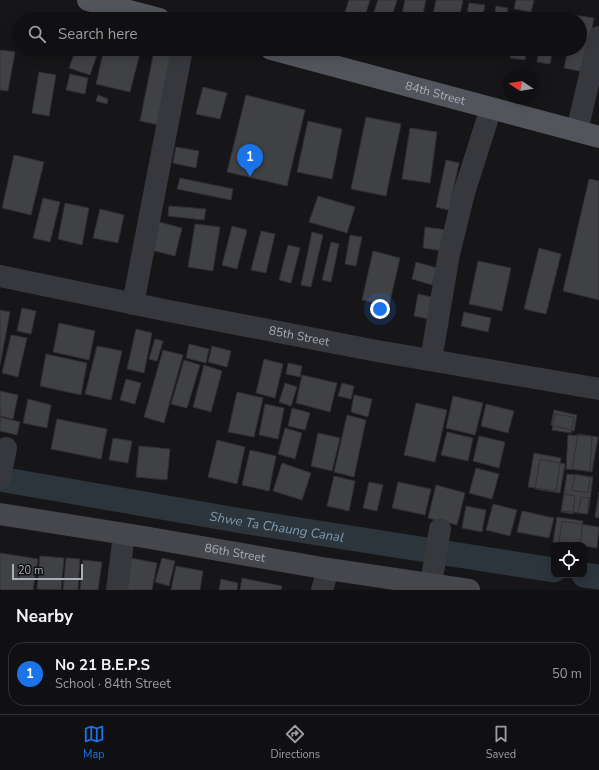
<!DOCTYPE html>
<meta charset="utf-8">
<style>
body{margin:0;font-family:"Nunito Sans",sans-serif;background:#19191b;color:#f1f3f6}
.controls{position:absolute;right:12px;bottom:12px;display:grid;overflow:hidden;border-radius:8px;box-shadow:0 2px 10px #0003}
.controls button{width:36px;height:36px;display:grid;place-items:center;padding:0;border:0;border-bottom:1px solid #303032;background:#101012;color:#f1f3f6;font:20px sans-serif}
.compass{position:absolute;left:503px;top:68px;width:36px;height:36px;border-radius:50%;background:#101012;box-shadow:0 2px 10px #0003;rotate:282deg}
.scale{position:absolute;left:12px;bottom:10px;width:71px;box-sizing:border-box;padding-left:4px;border:2px solid #a8adb8;border-top:0;font-size:11px;line-height:14px;white-space:nowrap;color:#a8adb8;-webkit-text-stroke:3px #111113;paint-order:stroke}
.you{position:absolute;left:380px;top:309px;width:14px;height:14px;margin:-10px;border:3px solid #fff;border-radius:50%;background:#1a73e8;box-shadow:0 0 0 6px #1a73e833}
.badge{display:grid;place-items:center;width:26px;height:26px;border-radius:50%;background:#1a73e8;color:#fff;font-size:13px;font-weight:700}
.pin{position:absolute;translate:-50% -33px;filter:drop-shadow(0 1px 2px #0008)}
.pin::after{content:'';position:absolute;top:21px;width:14px;height:12px;background:inherit;clip-path:polygon(0 0,100% 0,50% 100%)}
.list{margin:0;padding:0;list-style:none}
h2{display:flex;justify-content:space-between;align-items:center;height:52px;margin:0;padding:0 16px;font-size:17px}
h2 small{font-size:13px;font-weight:400;color:#9c9d9f}
.list li{display:grid;grid-template-columns:26px 1fr auto;gap:12px;align-items:center;box-sizing:border-box;height:64px;margin:0 8px 8px;padding:0 8px;border:1px solid #303032;border-radius:16px}
.list b{display:block;font-size:15px;white-space:nowrap}
.list p{margin:0;font-size:13px;white-space:nowrap;color:#9c9d9f}
.list em{font-size:13px;font-style:normal;color:#9c9d9f}
.icon{flex:none;width:22px;height:22px;fill:none;stroke:currentColor;stroke-width:2;stroke-linecap:round;stroke-linejoin:round}
.map{position:relative;flex:none;width:599px;height:590px;overflow:hidden}
.search{position:absolute;background:#101012;box-shadow:0 2px 10px #0003;left:12px;right:12px;top:12px;height:44px;display:flex;align-items:center;gap:10px;box-sizing:border-box;padding:0 14px;border-radius:22px;color:#9c9d9f;font-size:15px}
.sheet{height:124px;background:#101012}
nav{display:flex;justify-content:space-around;align-items:center;box-sizing:border-box;height:56px;border-top:1px solid #303032;background:#101012;font-size:11px;color:#9c9d9f}
nav a{display:grid;justify-items:center;gap:2px}
nav .on{color:#1a73e8}
.map>svg:first-child{display:block}
.lines{fill:none;stroke-linecap:round;stroke-linejoin:round}
.canal{stroke:#2c353c;stroke-width:25}
.building{fill:#404145;stroke:#303034}
.street{stroke:#37383d;stroke-width:22}
.secondary{stroke:#45474d;stroke-width:22}
.primary{stroke:#53555c;stroke-width:22}
.labels{text-anchor:middle;stroke-width:3;stroke-linejoin:round;paint-order:stroke}
.street-label{font-size:12px;fill:#a8adb8;stroke:#111113}
.water-label{font-size:13px;font-style:italic;fill:#7f9bb3;stroke:#111113}
</style>
<div class="map">
<svg width="599" height="590" viewBox="0 0 599 590">
<rect width="100%" height="100%" fill="#161618"/>
<g class="lines">
<g class="canal">
<path id="s1" d="M0,479l248,43 306,48"/>
<path d="M584,575l15,2"/>
</g>
</g>
<path class="building" d="M349,0h21l-6,19h-7l-13,-4z
M378,0h19l-6,19h-6l-12,-4z
M405,0h21l-4,19h-21z
M436,0h27l-4,19h-27z
M516,0h18l-3,12 -17,-3z
M469,3l16,2 -3,14h-16z
M496,6l12,2 -2,11h-12z
M574,15l20,3 -10,54 -20,-4 4,-19h12v-30h-7z
M76,49h23l-9,26 -21,-7z
M104,49h37l-11,43 -34,-8z
M461,49h16l-1,6 -16,-3z
M512,49h15l-2,11 -15,-2z
M539,49h14l-3,15 -13,-2z
M0,50l15,2 -7,39 -8,-1z
M154,51l24,5 -14,70 -24,-5z
M39,72l17,3 -7,41 -17,-3z
M70,74l18,4 -3,16 -19,-4z
M203,87l24,6 -7,26 -24,-5z
M98,95l10,4 -1,5 -11,-3z
M246,95l59,15 -18,76 -60,-14z
M366,117l35,7 -15,72 -35,-7z
M308,121l34,8 -10,50 -35,-7z
M410,128l27,4 -7,51 -28,-4z
M176,147l23,4 -3,17 -23,-5z
M14,155l30,7 -13,53 -29,-7z
M446,160l13,3 -10,47 -13,-3z
M180,178l53,11 -2,11 -54,-11z
M589,179l10,2v119l-36,-9z
M318,196l37,11 -8,26 -38,-11z
M43,198l17,4 -10,40 -17,-4z
M65,203l24,5 -7,37 -24,-6z
M169,206l37,3 -2,11 -36,-4z
M100,209l24,6 -6,28 -25,-5z
M159,222l23,6 -7,28 -24,-6z
M195,224l25,3 -7,44 -25,-4z
M232,226l15,4 -10,39 -15,-4z
M425,227l22,3 -3,21 -21,-3z
M261,231l14,3 -9,39 -15,-3z
M312,232l11,3 -12,52 -10,-2z
M350,235l12,2 -6,29 -11,-2z
M331,242l8,2 -8,38 -9,-2z
M288,245l12,3 -9,35 -12,-3z
M539,248l22,6 -15,60 -22,-5z
M373,251l27,7 -11,48 -27,-6z
M478,261l33,7 -9,43 -33,-7z
M416,262l21,6 -5,17 -20,-6z
M418,294l14,3 -4,22 -14,-3z
M22,308l14,3 -5,23 -14,-3z
M0,310l10,2 -10,53z
M464,312l27,6 -3,14 -27,-6z
M59,323l36,8 -6,29 -36,-8z
M136,329l16,4 -8,40 -17,-4z
M11,335l16,3 -9,39 -16,-4z
M155,339l8,2 -6,20 -8,-2z
M189,344l20,5 -3,14 -20,-5z
M97,346l25,5 -11,49 -26,-6z
M212,346l19,5 -4,16 -19,-5z
M163,350l20,5 -19,68 -20,-6z
M46,354l41,9 -6,32 -41,-9z
M264,359l19,5 -8,34 -19,-5z
M184,360l16,5 -13,43 -16,-4z
M288,363l14,3 -2,11 -14,-3z
M204,365l18,6 -11,41 -18,-5z
M302,375l35,8 -7,29 -34,-9z
M126,379l15,4 -6,21 -15,-4z
M285,383l12,4 -6,19 -12,-4z
M342,383l12,3 -3,13 -13,-3z
M0,391l18,4 -5,24 -13,-3z
M237,392l26,6 -9,39 -26,-5z
M354,395l18,4 -4,18 -17,-5z
M453,396l30,7 -8,32 -29,-7z
M28,399l23,6 -4,23 -24,-5z
M416,403l31,7 -12,52 -31,-7z
M265,404l19,4 -6,31 -19,-4z
M486,404l28,7 -6,22 -27,-7z
M292,408l18,5 -5,17 -17,-4z
M554,410l23,5 -3,16 -23,-6z
M555,414l19,3 -3,16 -19,-3z
M347,415l19,5 -12,57 -20,-5z
M0,417l20,5 -3,13 -17,-4z
M57,419l50,10 -6,30 -50,-10z
M285,428l17,5 -7,26 -17,-5z
M447,432l26,6 -5,23 -27,-6z
M318,433l22,5 -8,33 -21,-5z
M578,434l20,3 -6,35 -20,-3z
M568,435l24,1 -2,35 -24,-2z
M479,436l26,6 -6,26 -26,-7z
M113,438l19,3 -4,22 -19,-3z
M217,440l28,7 -8,37 -29,-7z
M139,446l31,3 -3,31 -31,-3z
M250,450l26,6 -7,35 -27,-6z
M534,453l27,5 -5,33 -28,-4z
M540,459l25,5 -5,29 -25,-4z
M282,463l29,10 -9,27 -29,-9z
M476,468l23,6 -7,25 -23,-6z
M567,474l26,3 -5,37 -27,-3z
M575,474l15,3 -2,16 -16,-3z
M334,476l21,5 -6,30 -22,-5z
M369,482l14,3 -6,26 -14,-3z
M398,482l33,7 -6,26 -33,-7z
M436,485l29,8 -8,32 -29,-7z
M599,492v26l-4,-1z
M564,494l11,2 -2,18 -12,-2z
M581,497l8,1 -2,16 -9,-1z
M493,504l24,6 -7,26 -24,-6z
M466,506l20,4 -4,22 -20,-4z
M522,511l32,7 -5,20 -32,-6z
M557,517l26,4 -3,24 -27,-3z
M562,521l37,6 -2,21 -38,-6z
M0,553l38,6 -5,31h-33z
M40,556l24,2 -3,32 -24,-1z
M66,558l14,1 -2,31h-15z
M131,558l26,5 -5,27h-27z
M162,558l13,3 -6,25 -14,-4z
M83,560l19,2 -4,28h-18z
M176,566l27,5 -3,19h-29z
M242,578l40,8 -1,4h-41z
M221,579l17,4 -1,7h-18z"/>
<g class="lines">
<g class="street">
<path d="M577,131l22,-94"/>
<path id="s2" d="M0,276l164,34 213,41 222,38"/>
<path d="M133,304l49,-255"/>
<path d="M431,360l18,-106 15,-61 27,-85"/>
<path d="M0,478l6,-30"/>
<path d="M431,584l9,-55"/>
<path d="M117,590l7,-56"/>
<path d="M322,590l6,-21"/>
</g>
<path class="secondary" id="s3" d="M0,514l144,23 184,32 141,21"/>
<g class="primary">
<path d="M88,0l71,19"/>
<path id="s4" d="M271,49l328,88"/>
</g>
</g>
<g class="labels">
<g class="street-label">
<text dy="4" stroke="none"><textPath href="#s4" startOffset="170">84th Street</textPath></text>
<text dy="4" stroke="none"><textPath href="#s2" startOffset="305">85th Street</textPath></text>
<text dy="4" stroke="none"><textPath href="#s3" startOffset="238">86th Street</textPath></text>
</g>
<g class="water-label">
<text dy="5" stroke="none"><textPath href="#s1" startOffset="281">Shwe Ta Chaung Canal</textPath></text>
</g>
</g>
</svg>
<div class="controls">
<button><svg class="icon" aria-label="locate" viewBox="0 0 24 24"><circle cx="12" cy="12" r="6"/><path d="M12 2v4M12 18v4M2 12h4M18 12h4"/></svg></button>
</div>
<svg class="compass" viewBox="-18 -18 36 36"><path d="M0-13l5 13h-10z" fill="#e53935"/><path d="M0 13l5-13h-10z" fill="#9c9d9f"/></svg>
<div class="scale">20 m</div>
<div class="you"></div>
<div class="pin badge" style="left:250px;top:177px">1</div>
<div class="search"><svg class="icon" aria-label="search" viewBox="0 0 24 24"><circle cx="10" cy="10" r="6"/><path d="M15 15l6 6"/></svg>Search here</div>
</div>
<section class="sheet">
<h2>Nearby<small></small></h2>
<ul class="list">
<li><span class="badge">1</span><div><b>No 21 B.E.P.S</b><p>School · 84th Street</p></div><em>50 m</em></li>
</ul>
</section>
<nav>
<a class="on"><svg class="icon" aria-label="map" viewBox="0 0 24 24"><path d="M3 6l6-2 6 2 6-2v14l-6 2-6-2-6 2zM9 4v14M15 6v14"/></svg>Map</a>
<a><svg class="icon" aria-label="directions" viewBox="0 0 24 24"><path d="M12 3l9 9-9 9-9-9zM9 14v-3h6M13 9l2 2-2 2"/></svg>Directions</a>
<a><svg class="icon" aria-label="saved" viewBox="0 0 24 24"><path d="M7 4h10v16l-5-4-5 4z"/></svg>Saved</a>
</nav>
